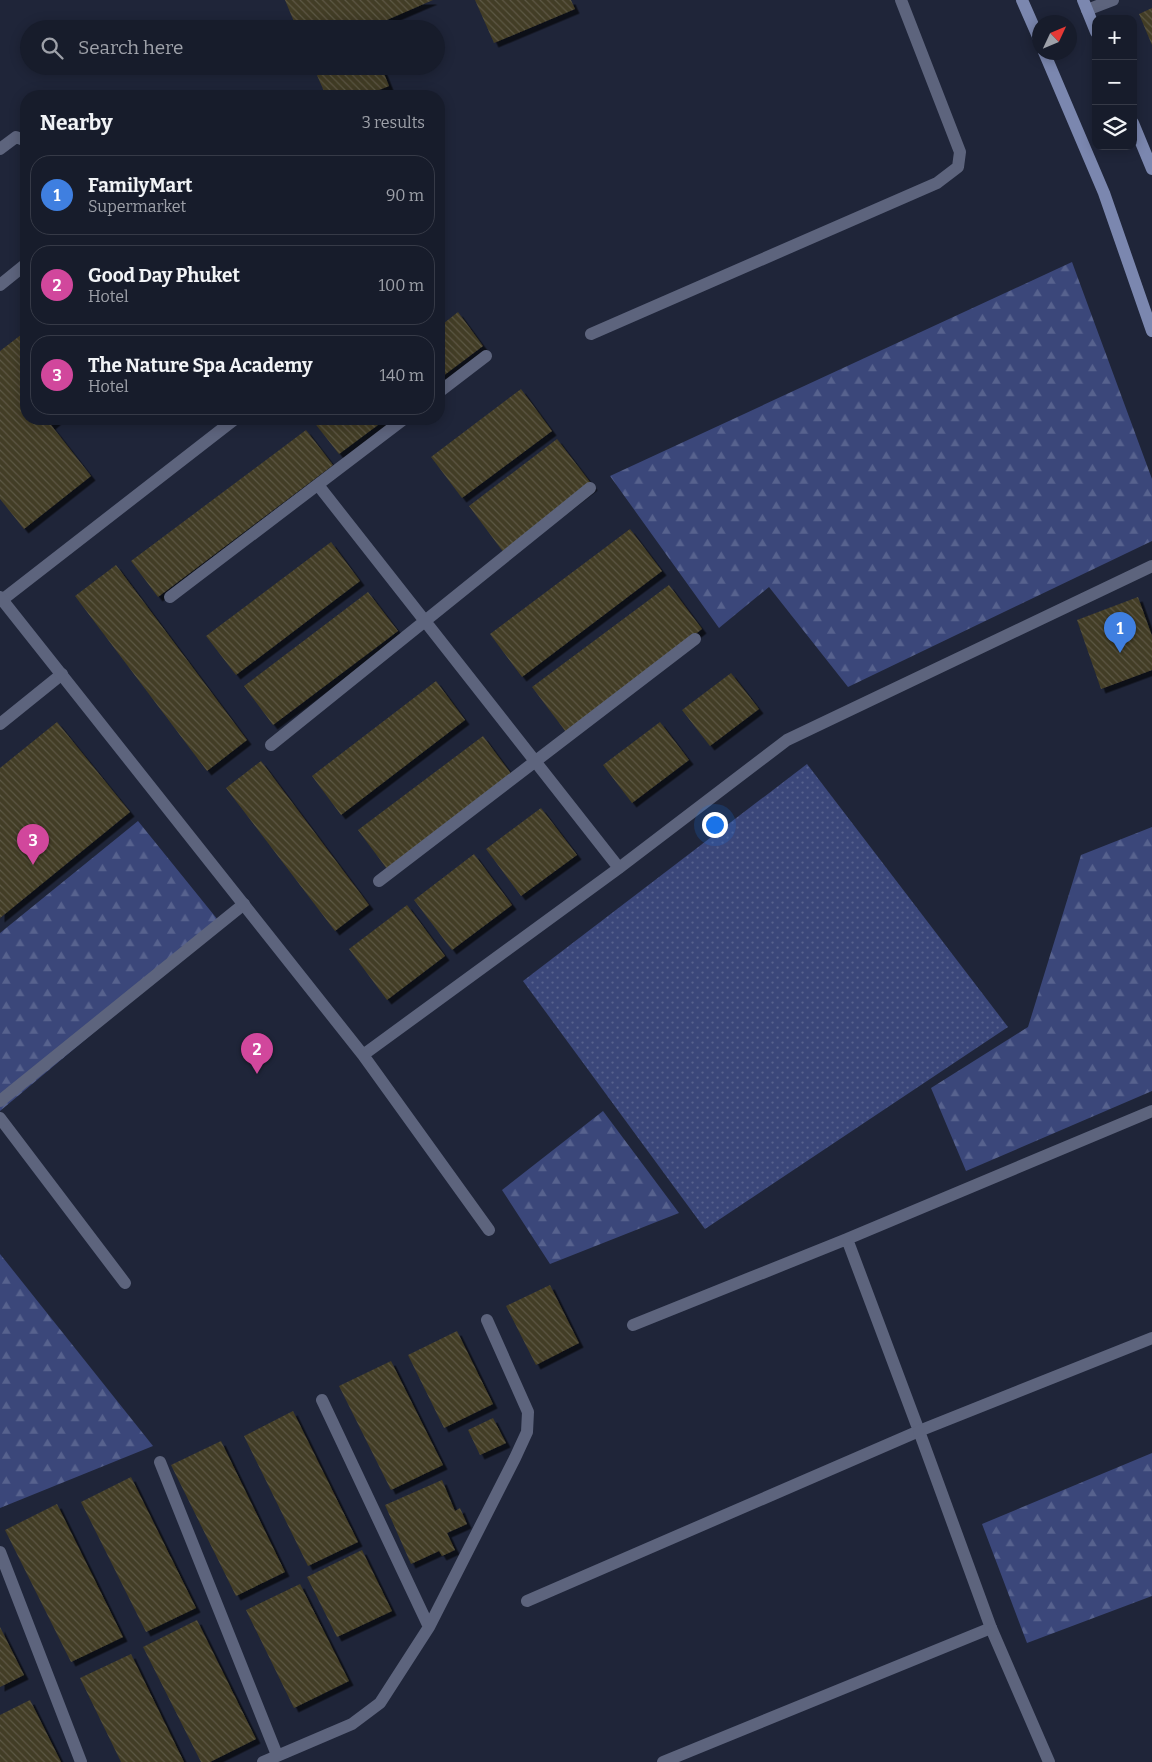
<!DOCTYPE html>
<meta charset="utf-8">
<style>
body{margin:0;font-family:Bitter,serif;background:#202533;color:#f1f3f6}
.controls{position:absolute;right:15px;top:15px;display:grid;overflow:hidden;border-radius:10px;box-shadow:0 2px 12px #0003}
.controls button{width:45px;height:45px;display:grid;place-items:center;padding:0;border:0;border-bottom:1px solid #363a47;background:#171c2b;color:#f1f3f6;font:25px sans-serif}
.compass{position:absolute;left:1032px;top:15px;width:45px;height:45px;border-radius:50%;background:#171c2b;box-shadow:0 2px 12px #0003;rotate:46deg}
.you{position:absolute;left:714px;top:824px;width:18px;height:18px;margin:-12px;border:4px solid #fff;border-radius:50%;background:#1a73e8;box-shadow:0 0 0 8px #1a73e833}
.badge{display:grid;place-items:center;width:32px;height:32px;border-radius:50%;background:#1a73e8;color:#fff;font-size:16px;font-weight:700}
.pin{position:absolute;translate:-50% -41px;filter:drop-shadow(0 1px 2px #0008)}
.pin::after{content:'';position:absolute;top:26px;width:18px;height:15px;background:inherit;clip-path:polygon(0 0,100% 0,50% 100%)}
.list{margin:0;padding:0;list-style:none}
h2{display:flex;justify-content:space-between;align-items:center;height:65px;margin:0;padding:0 20px;font-size:21px}
h2 small{font-size:16px;font-weight:400;color:#9ea1a9}
.list li{display:grid;grid-template-columns:32px 1fr auto;gap:15px;align-items:center;box-sizing:border-box;height:80px;margin:0 10px 10px;padding:0 10px;border:1px solid #363a47;border-radius:20px}
.list b{display:block;font-size:19px;white-space:nowrap}
.list p{margin:0;font-size:16px;white-space:nowrap;color:#9ea1a9}
.list em{font-size:16px;font-style:normal;color:#9ea1a9}
.icon{flex:none;width:28px;height:28px;fill:none;stroke:currentColor;stroke-width:2;stroke-linecap:round;stroke-linejoin:round}
.map{position:relative;flex:none;width:1152px;height:1762px;overflow:hidden}
.search{position:absolute;background:#171c2b;box-shadow:0 2px 12px #0003;left:20px;top:20px;width:425px;height:55px;display:flex;align-items:center;gap:12px;box-sizing:border-box;padding:0 18px;border-radius:28px;color:#9ea1a9;font-size:19px}
.panel{position:absolute;background:#171c2b;box-shadow:0 2px 12px #0003;left:20px;top:90px;width:425px;height:335px;border-radius:20px}
.map>svg:first-child{display:block}
.grass{fill:url(#grass-dots)}
.forest{fill:url(#forest-firs)}
.building{fill:url(#building-back-hatch);filter:url(#shadow)}
.lines{fill:none;stroke-linecap:round;stroke-linejoin:round}
.service{stroke:#5d647d;stroke-width:12}
.minor{stroke:#5d647d;stroke-width:12}
.secondary{stroke:#7b87af;stroke-width:12}
</style>
<div class="map">
<svg width="1152" height="1762" viewBox="0 0 1152 1762">
<defs>
<pattern id="grass-dots" width="8" height="8" patternUnits="userSpaceOnUse" patternTransform="scale(1.25)"><rect width="8" height="8" fill="#3b477a"/><path d="M2 2h.1M6 6h.1" fill="none" stroke="#57628e" stroke-width="1.8" stroke-linecap="round"/></pattern>
<pattern id="forest-firs" width="22" height="20" patternUnits="userSpaceOnUse" patternTransform="scale(1.25)"><rect width="22" height="20" fill="#3b477a"/><path d="M5 1l3.5 6h-7zM16 11l3.5 6h-7z" fill="#57628e"/></pattern>
<pattern id="building-back-hatch" width="6" height="6" patternUnits="userSpaceOnUse" patternTransform="scale(1.25)"><rect width="6" height="6" fill="#423c25"/><path d="M-1 5l2 2M0 0l6 6M5-1l2 2" fill="none" stroke="#5d5845"/></pattern>
<filter id="shadow"><feDropShadow dx="4.5" dy="4.5" stdDeviation="0" flood-color="#0009"/></filter>
</defs>
<rect width="100%" height="100%" fill="#1f2539"/>
<path class="grass" d="M807,764l201,263 -303,202 -182,-248z"/>
<path class="forest" d="M1072,262l80,217v62l-304,146 -79,-100 -50,41 -109,-152z
M138,821l84,104 -222,186v-178z
M1152,827v264l-186,80 -35,-83 97,-61 53,-172z
M603,1111l76,102 -129,51 -48,-74z
M0,1254l153,192 -153,62z
M1152,1453v143l-125,47 -45,-119z"/>
<path class="building" d="M285,0h148l-67,29h-69z
M475,0h96l4,9 -81,34z
M1152,8v37l-13,-31z
M313,66h68l8,20 -25,10h-38z
M458,312l25,34 -44,33v-52z
M26,331v88h32l-7,6 40,51 -67,53 -24,-30v-148z
M521,389l31,42 -90,67 -31,-41z
M316,419h70l-47,35 -26,-33z
M306,430l27,35 -175,132 -27,-36z
M557,439l36,47 -89,67 -35,-47z
M630,529l32,42 -140,106 -32,-43z
M331,542l29,39 -124,94 -30,-39z
M116,565l131,175 -40,31 -132,-175z
M669,585l33,44 -136,103 -34,-45z
M368,592l30,39 -125,94 -29,-39z
M1138,597l14,39v34l-51,19 -24,-69z
M731,673l28,36 -49,37 -28,-36z
M436,681l29,39 -124,95 -29,-39z
M57,722l73,90 -130,106v-150z
M660,722l29,38 -57,43 -29,-38z
M483,736l29,39 -125,94 -29,-39z
M261,761l108,144 -34,26 -109,-143z
M541,808l36,47 -56,41 -35,-47z
M474,854l38,51 -60,45 -38,-50z
M407,905l38,51 -58,44 -38,-51z
M550,1285l29,58 -43,22 -30,-59z
M457,1331l36,73 -49,24 -36,-73z
M391,1361l52,104 -52,25 -52,-104z
M293,1411l65,131 -50,24 -64,-130z
M493,1418l13,25 -26,12 -12,-25z
M221,1441l64,131 -49,24 -65,-131z
M131,1477l65,131 -50,24 -65,-130z
M442,1480l13,31 5,-3 7,16 -20,9 8,17 -13,6 -3,-5 -28,13 -26,-59z
M57,1504l66,133 -52,25 -66,-132z
M362,1550l30,61 -55,26 -30,-60z
M300,1584l49,97 -55,27 -48,-98z
M197,1620l59,119 -46,23h-9l-58,-115z
M0,1627l24,48 -24,12z
M131,1654l53,108h-63l-41,-84z
M30,1700l31,62h-61v-47z"/>
<g class="lines">
<path class="service" d="M1087,10l26,-10
M0,149l16,-12 10,4
M0,285l26,-21
M591,334l346,-151 21,-16 2,-15 -59,-152
M2,600l233,-181
M0,724l62,-50
M0,1101l244,-197
M0,1118l125,165
M633,1325l214,-86
M527,1601l392,-170 -72,-192 305,-128
M663,1762l328,-134"/>
<path class="minor" d="M439,392l47,-36
M318,485l301,383
M0,597l363,458 256,-187 168,-128 365,-174
M170,597l234,-178
M271,745l319,-257
M379,881l316,-242
M363,1055l126,175
M322,1400l107,227
M160,1462l117,293
M0,1552l81,210
M263,1762l89,-38 28,-21 49,-76 86,-169 12,-26 1,-20 -41,-92
M1049,1762l-58,-134 -72,-197 233,-93"/>
<path class="secondary" d="M1022,0l18,41
M1083,0l13,32
M1044,52l60,141 48,138
M1133,123l19,46"/>
</g>
</svg>
<div class="controls">
<button>+</button>
<button>−</button>
<button><svg class="icon" aria-label="layers" viewBox="0 0 24 24"><path d="M12 4l9 5-9 5-9-5zM3 14l9 5 9-5"/></svg></button>
</div>
<svg class="compass" viewBox="-18 -18 36 36"><path d="M0-13l5 13h-10z" fill="#e53935"/><path d="M0 13l5-13h-10z" fill="#9ea1a9"/></svg>
<div class="you"></div>
<div class="pin badge" style="left:1120px;top:653px;background:#3f7fe0">1</div>
<div class="pin badge" style="left:257px;top:1074px;background:#d1479c">2</div>
<div class="pin badge" style="left:33px;top:865px;background:#d1479c">3</div>
<div class="search"><svg class="icon" aria-label="search" viewBox="0 0 24 24"><circle cx="10" cy="10" r="6"/><path d="M15 15l6 6"/></svg>Search here</div>
<section class="panel">
<h2>Nearby<small>3 results</small></h2>
<ul class="list">
<li><span class="badge" style="background:#3f7fe0">1</span><div><b>FamilyMart</b><p>Supermarket</p></div><em>90 m</em></li>
<li><span class="badge" style="background:#d1479c">2</span><div><b>Good Day Phuket</b><p>Hotel</p></div><em>100 m</em></li>
<li><span class="badge" style="background:#d1479c">3</span><div><b>The Nature Spa Academy</b><p>Hotel</p></div><em>140 m</em></li>
</ul>
</section>
</div>
